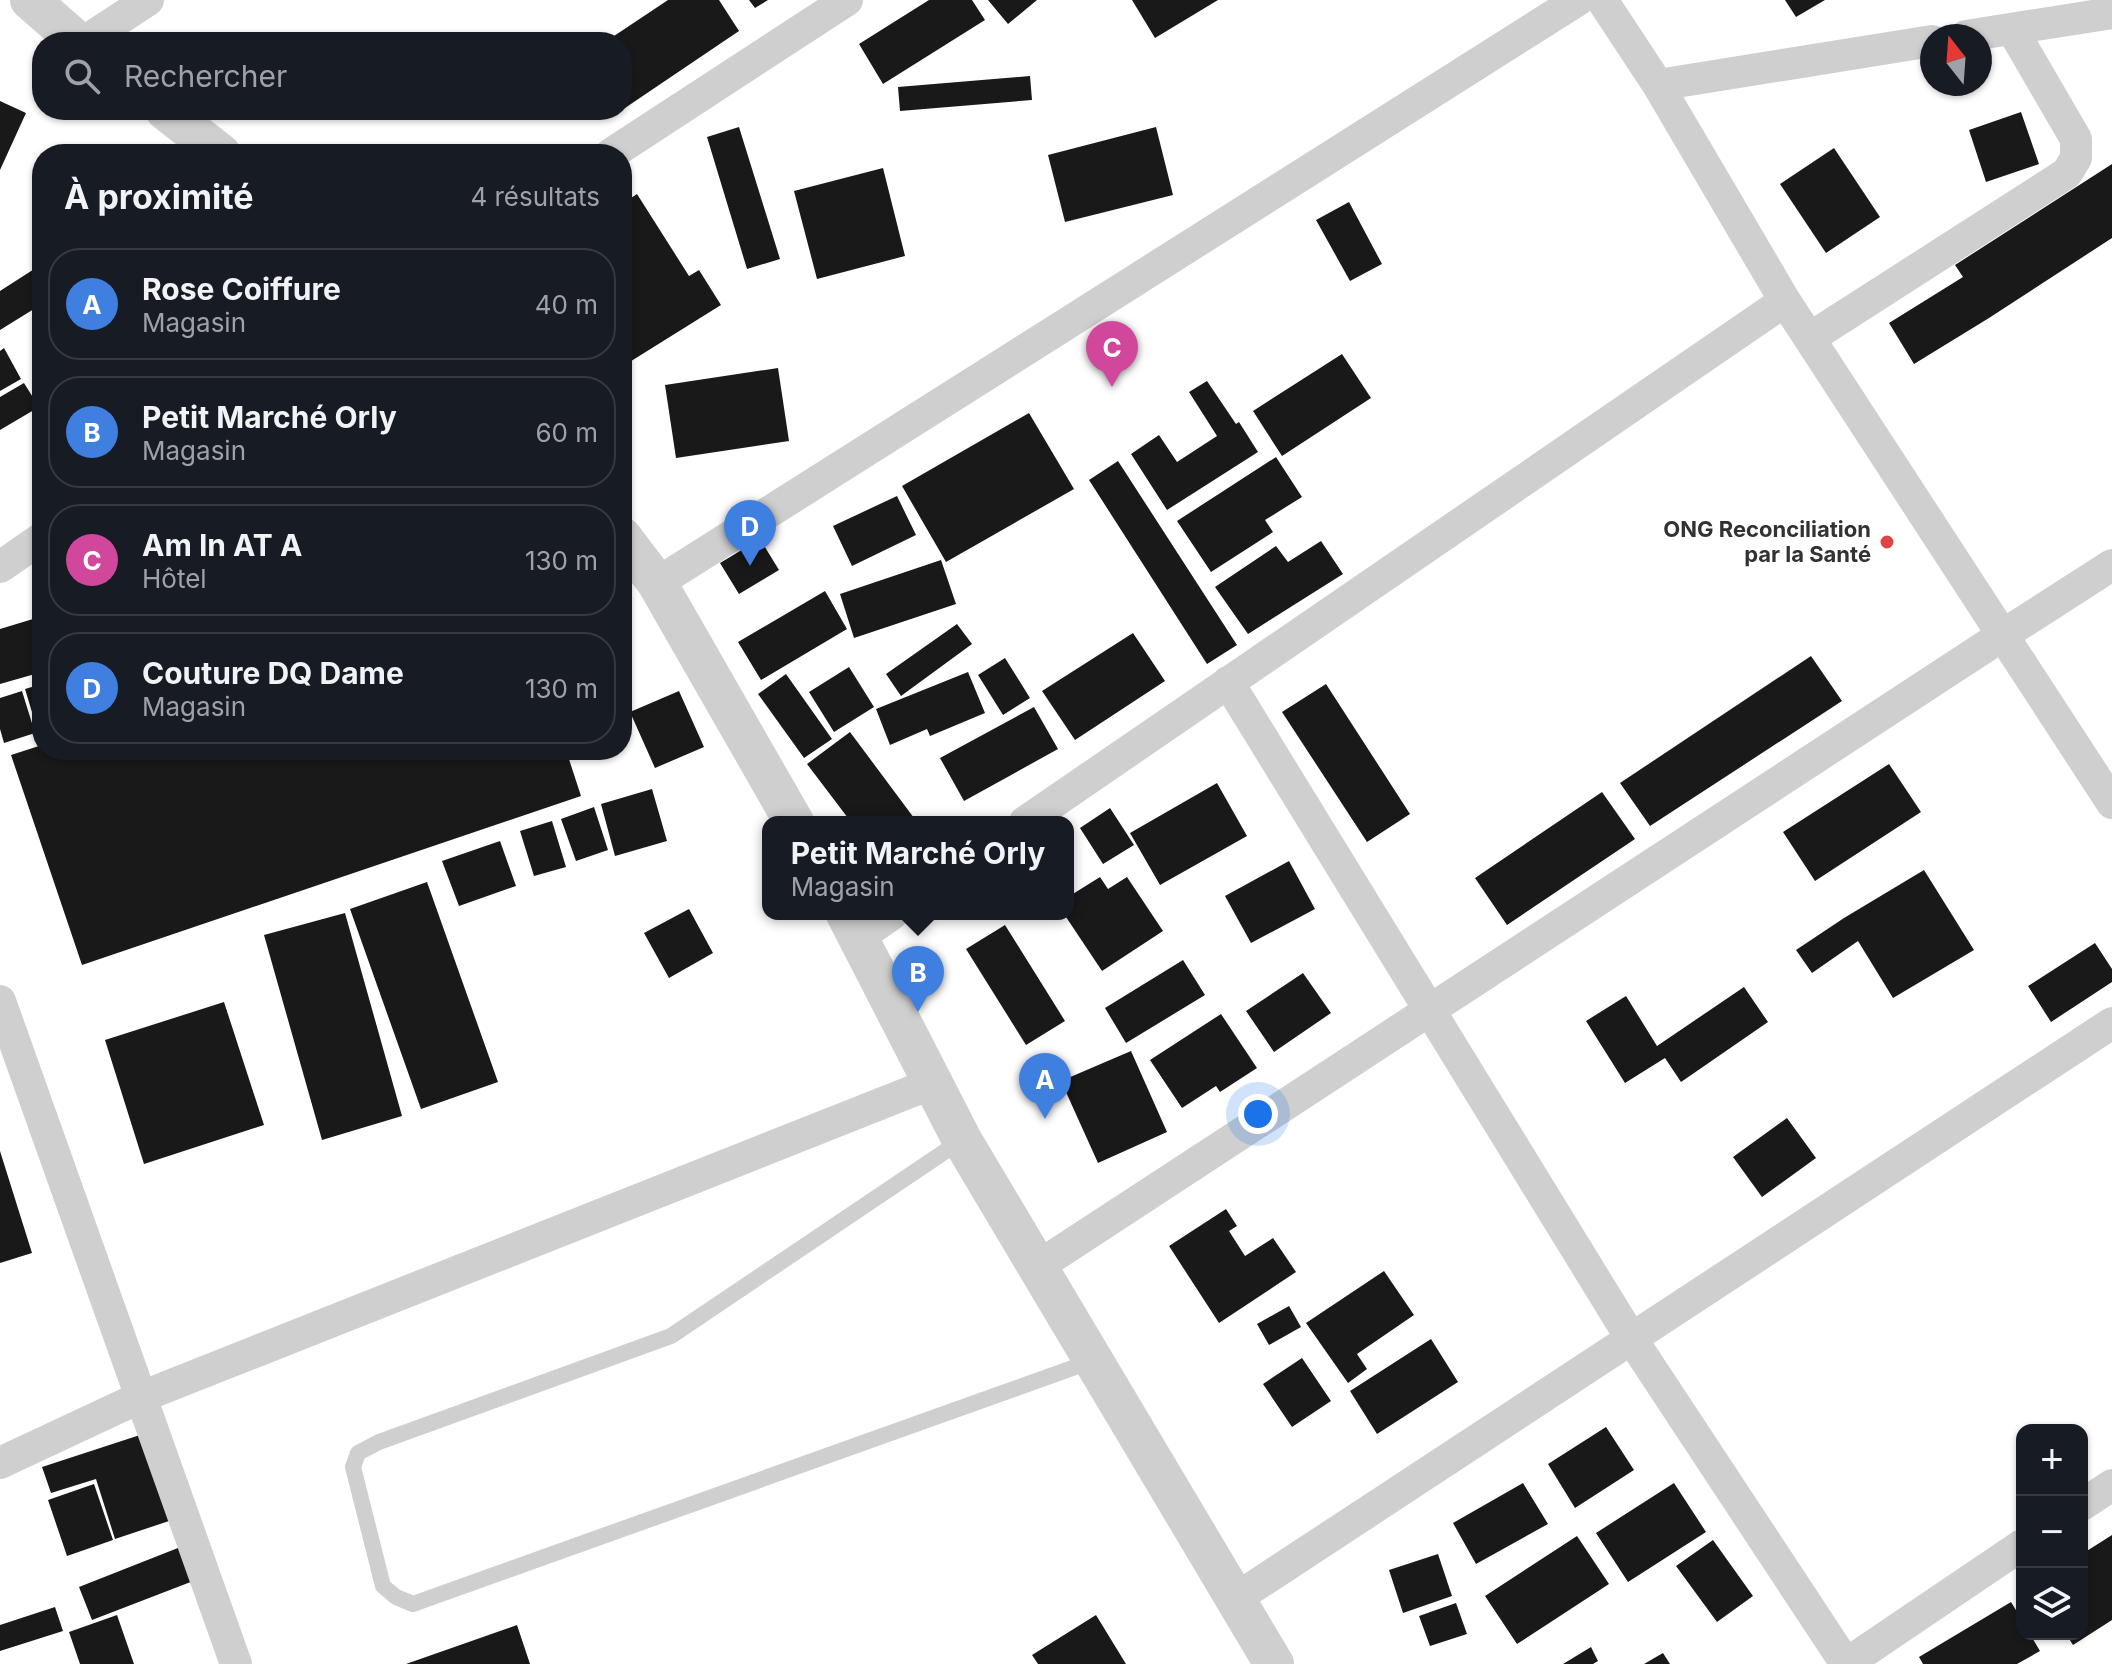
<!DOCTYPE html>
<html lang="fr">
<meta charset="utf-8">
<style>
body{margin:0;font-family:Inter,sans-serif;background:#242831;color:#f1f3f6}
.controls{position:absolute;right:24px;bottom:24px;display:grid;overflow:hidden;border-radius:16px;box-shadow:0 2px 6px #0004}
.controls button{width:72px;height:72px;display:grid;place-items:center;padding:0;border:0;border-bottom:2px solid #363941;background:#171b24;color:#f1f3f6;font:40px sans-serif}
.compass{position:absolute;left:1920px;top:24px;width:72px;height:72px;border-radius:50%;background:#171b24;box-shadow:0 2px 6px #0004;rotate:343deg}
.you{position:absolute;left:1258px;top:1114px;width:28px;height:28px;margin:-20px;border:6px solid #fff;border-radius:50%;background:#1a73e8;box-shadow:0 0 0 12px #1a73e833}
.badge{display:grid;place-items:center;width:52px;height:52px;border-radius:50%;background:#dd4541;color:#fff;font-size:26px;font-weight:700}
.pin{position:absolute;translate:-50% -66px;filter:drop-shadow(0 2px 4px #0008)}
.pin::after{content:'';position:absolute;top:42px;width:28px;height:24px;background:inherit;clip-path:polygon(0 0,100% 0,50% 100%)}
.popup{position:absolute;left:762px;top:816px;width:312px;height:104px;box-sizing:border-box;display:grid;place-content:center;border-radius:16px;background:#171b24;filter:drop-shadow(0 2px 6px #0005);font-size:26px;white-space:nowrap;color:#9ea1a6}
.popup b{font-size:30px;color:#f1f3f6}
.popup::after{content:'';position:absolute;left:50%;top:100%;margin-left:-16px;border:16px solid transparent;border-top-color:#171b24}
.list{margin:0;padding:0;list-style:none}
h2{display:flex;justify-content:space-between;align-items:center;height:104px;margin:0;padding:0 32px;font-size:34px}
h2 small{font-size:26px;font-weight:400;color:#9ea1a6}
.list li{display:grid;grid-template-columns:52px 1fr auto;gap:24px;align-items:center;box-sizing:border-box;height:112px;margin:0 16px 16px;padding:0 16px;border:2px solid #363941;border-radius:32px}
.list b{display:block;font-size:30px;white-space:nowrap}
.list p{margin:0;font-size:26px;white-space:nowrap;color:#9ea1a6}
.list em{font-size:26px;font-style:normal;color:#9ea1a6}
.icon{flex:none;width:44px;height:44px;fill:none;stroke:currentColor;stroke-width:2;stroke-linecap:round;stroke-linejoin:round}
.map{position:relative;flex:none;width:2112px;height:1664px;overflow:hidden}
.search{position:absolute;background:#171b24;box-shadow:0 2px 6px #0004;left:32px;top:32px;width:600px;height:88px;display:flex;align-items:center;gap:20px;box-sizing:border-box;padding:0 28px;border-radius:32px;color:#9ea1a6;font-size:30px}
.panel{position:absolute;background:#171b24;box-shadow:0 2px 6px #0004;left:32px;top:144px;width:600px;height:616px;border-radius:32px}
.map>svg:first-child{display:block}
.building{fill:#191919}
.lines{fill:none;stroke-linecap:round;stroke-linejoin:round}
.service{stroke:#cfcfcf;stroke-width:16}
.minor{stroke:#cfcfcf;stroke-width:32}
.tertiary{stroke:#cfcfcf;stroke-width:40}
.poi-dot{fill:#dd4541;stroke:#fff;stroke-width:3}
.labels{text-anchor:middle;stroke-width:8;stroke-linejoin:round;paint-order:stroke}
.poi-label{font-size:22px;font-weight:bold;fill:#323232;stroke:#fff;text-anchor:end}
</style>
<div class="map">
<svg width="2112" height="1664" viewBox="0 0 2112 1664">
<rect width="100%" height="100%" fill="#fff"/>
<path class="building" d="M668,0h51l20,31 -117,79v-68h-17z
M749,0h19l-13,8z
M929,0h43l13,20 -102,64 -24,-40z
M988,0h49l-29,24z
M1132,0h86l-63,38z
M1785,0h40l-29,17z
M1030,76l2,24 -132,11 -2,-24z
M0,101l26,12 -26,57z
M2021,112l18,52 -53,18 -17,-52z
M739,127l41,132 -33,10 -40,-132z
M1156,127l17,68 -108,27 -17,-67z
M1834,148l46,69 -54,36 -46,-69z
M2112,164v74l-123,80 -75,46 -25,-41 74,-46 -8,-12z
M883,168l22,88 -88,23 -23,-88z
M637,194l52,82 10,-6 22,35 -93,58 -6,-10v-149z
M1349,202l33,62 -32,17 -34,-61z
M42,264v40l-42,26v-39z
M4,348l17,31 -21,12v-40z
M1342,354l29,44 -89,58 -29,-45z
M778,368l11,73 -113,17 -11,-73z
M1207,381l29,43 3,-2 19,30 -91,58 -36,-56 28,-19 18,27 40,-26 -28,-44z
M24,383l15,24 -39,23v-33z
M1029,413l45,76 -128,73 -44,-76z
M1276,457l26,40 -37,23 8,12 -62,40 -34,-51z
M1118,461l119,184 -30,19 -118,-184z
M897,496l19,39 -64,31 -19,-40z
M760,539l19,31 -40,24 -19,-31z
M1321,541l22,33 -95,60 -33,-47 61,-41 12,16z
M941,560l15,44 -102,34 -14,-44z
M825,591l22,38 -86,51 -23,-38z
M42,607v20h-1l-5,-18z
M33,619l9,28v25l-42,12v-55z
M957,624l15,20 -71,52 -15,-22z
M1133,633l32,48 -90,59 -33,-49z
M1811,656l31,45 -192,125 -30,-43z
M1005,658l25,40 -27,17 -25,-40z
M849,667l25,40 -40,25 -25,-40z
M968,672l17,41 -55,23 -3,-7 -37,16 -14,-36z
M786,674l46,65 -28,19 -46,-64z
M42,684v47l-4,1 -13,-43z
M1326,684l84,130 -43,28 -85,-130z
M22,691l13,42 -31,10 -4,-14v-31z
M679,691l25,56 -49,21 -25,-56z
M1034,707l24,42 -94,52 -24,-43z
M850,732l67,90h-66l-44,-58z
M42,745v5h524l15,46 -499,169 -71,-210z
M1889,764l32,48 -106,69 -32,-49z
M1217,783l30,53 -87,49 -30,-52z
M652,789l15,52 -52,15 -14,-52z
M1602,792l33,47 -128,86 -32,-47z
M594,807l14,43 -32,11 -15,-42z
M1110,808l24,37 -31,19 -23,-36z
M552,821l14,46 -32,9 -14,-45z
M500,841l16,45 -57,20 -17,-45z
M1289,861l26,48 -64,34 -26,-47z
M1924,870l50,80 -81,48 -35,-57 -46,32 -16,-23 48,-32z
M1100,877l8,12 19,-12 36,54 -61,40 -38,-57h4v-17z
M427,882l71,200 -77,27 -71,-200z
M689,909l24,44 -44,25 -25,-45z
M345,913l57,203 -80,24 -58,-205z
M1005,925l60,96 -39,24 -60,-96z
M2095,943l17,26v13l-61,40 -23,-36z
M1183,960l22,35 -79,48 -21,-35z
M1303,973l28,40 -57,39 -28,-41z
M1744,987l24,35 -87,60 -16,-24 -40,25 -39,-62 40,-25 31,50z
M224,1002l40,123 -120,39 -39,-124z
M1221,1014l36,54 -37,24 -4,-6 -34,22 -32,-48z
M1131,1051l36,81 -69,31 -37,-82z
M1787,1118l29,40 -54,39 -29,-40z
M0,1151l32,102 -32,10z
M1226,1209l11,17 -8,5 16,25 28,-18 23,34 -77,51 -50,-77z
M1384,1271l30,44 -57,39 10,15 -19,14 -42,-60z
M1289,1306l12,21 -32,18 -12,-21z
M1431,1339l27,43 -81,52 -27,-43z
M1302,1358l29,43 -39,26 -29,-43z
M1606,1427l28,43 -59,38 -27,-44z
M140,1435l29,86 -54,18 -19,-60 -45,14 -9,-26z
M1523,1483l25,41 -72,40 -23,-41z
M1674,1483l32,49 -78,50 -32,-49z
M94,1484l19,56 -46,16 -19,-56z
M2112,1535v85l-39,25 -7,-11h16v-80z
M1577,1536l32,48 -92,60 -32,-48z
M1713,1540l40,56 -36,26 -41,-56z
M188,1544l13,34 -109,42 -13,-33z
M1438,1554l14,42 -49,17 -14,-43z
M2011,1602l11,18v14h8l10,17 -23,13h-94l-4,-7z
M1456,1603l11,31 -37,12 -11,-30z
M55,1607l8,24 -63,20v-26z
M117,1615l17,49h-54l-11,-32z
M1096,1615l30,49h-88l-6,-9z
M517,1625l13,39h-124z
M1591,1647l7,14 -5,3h-30z
M1663,1653l7,11h-26z"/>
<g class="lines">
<path class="service" d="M962,1140l-291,196 -292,106 -21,11 -5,14 30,119 13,11 17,7 679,-243"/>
<path class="minor" d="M1602,0l56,85 127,216 327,502
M1966,36l146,-23
M84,42l64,-42
M1658,85l274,-44
M611,154l236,-154
M1810,338l257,-165 9,-15v-19l-64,-110
M0,567l42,-29
M657,583l921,-583
M1228,682l403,656 215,326 176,-119
M1025,822l760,-521
M859,937l33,-23
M0,1001l236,663
M1037,1267l966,-632 109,-70
M0,1463l141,-66 792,-314
M2082,1505l30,-20
M1235,1599l877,-576"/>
<path class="tertiary" d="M30,0l48,42
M165,110l56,44
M622,537l35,46 137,239
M846,914l116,226 312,524"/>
</g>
<circle class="poi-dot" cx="1887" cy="542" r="8"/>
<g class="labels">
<g class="poi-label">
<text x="1871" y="537">ONG Reconciliation<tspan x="1871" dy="25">par la Santé</tspan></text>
</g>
</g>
</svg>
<div class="controls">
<button>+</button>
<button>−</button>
<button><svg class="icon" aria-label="layers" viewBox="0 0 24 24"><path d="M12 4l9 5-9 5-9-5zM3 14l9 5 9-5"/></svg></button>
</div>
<svg class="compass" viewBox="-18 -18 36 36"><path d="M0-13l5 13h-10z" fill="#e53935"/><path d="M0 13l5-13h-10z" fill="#9ea1a6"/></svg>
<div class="you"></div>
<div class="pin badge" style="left:1045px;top:1119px;background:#3f7fe0">A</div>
<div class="pin badge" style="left:918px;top:1012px;background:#3f7fe0">B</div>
<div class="popup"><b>Petit Marché Orly</b>Magasin</div>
<div class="pin badge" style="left:1112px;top:387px;background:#d1479c">C</div>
<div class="pin badge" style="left:750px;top:566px;background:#3f7fe0">D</div>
<div class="search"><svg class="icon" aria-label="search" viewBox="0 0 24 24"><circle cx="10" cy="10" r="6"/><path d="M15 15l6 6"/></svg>Rechercher</div>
<section class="panel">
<h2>À proximité<small>4 résultats</small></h2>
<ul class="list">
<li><span class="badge" style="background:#3f7fe0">A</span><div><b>Rose Coiffure</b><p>Magasin</p></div><em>40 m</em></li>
<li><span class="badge" style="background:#3f7fe0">B</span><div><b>Petit Marché Orly</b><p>Magasin</p></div><em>60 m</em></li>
<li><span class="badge" style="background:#d1479c">C</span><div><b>Am In AT A</b><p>Hôtel</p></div><em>130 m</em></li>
<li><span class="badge" style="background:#3f7fe0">D</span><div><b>Couture DQ Dame</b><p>Magasin</p></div><em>130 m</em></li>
</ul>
</section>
</div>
